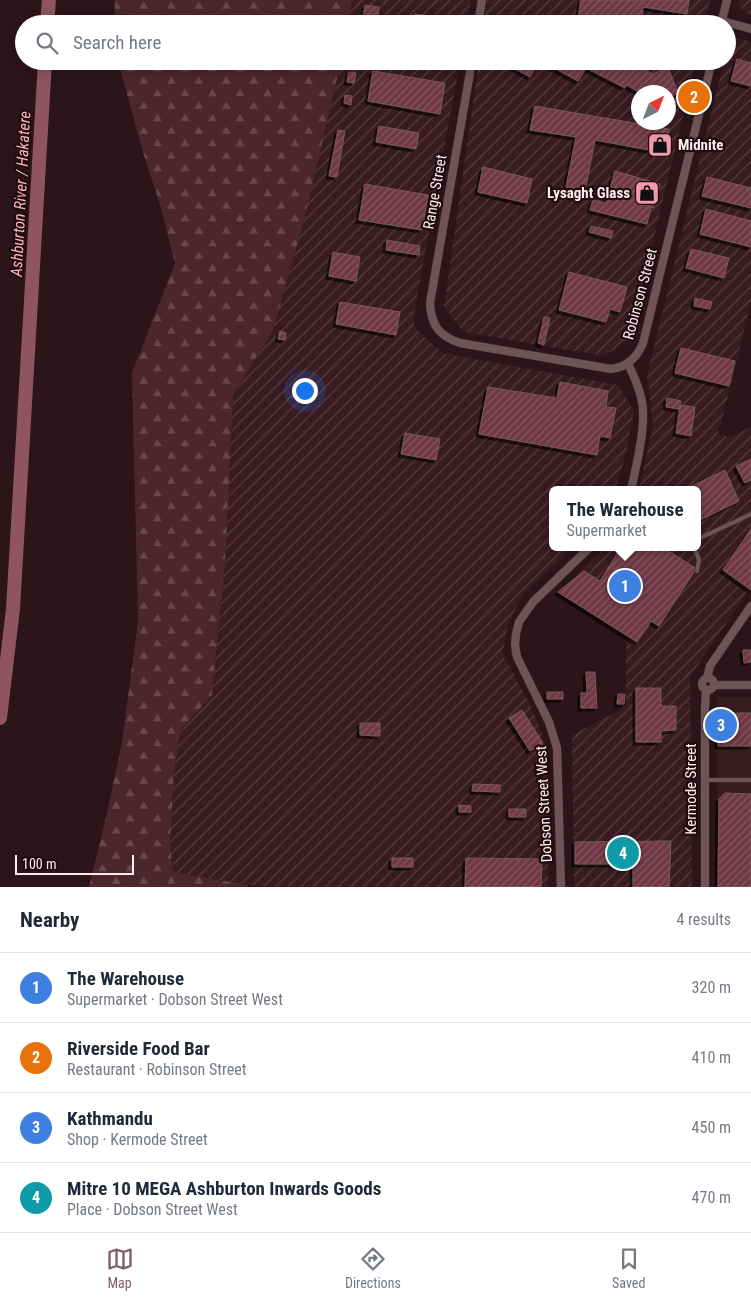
<!DOCTYPE html>
<meta charset="utf-8">
<style>
body{margin:0;font-family:"Roboto Condensed",sans-serif;background:#f6f6f7;color:#1f2937}
.compass{position:absolute;left:631px;top:85px;width:45px;height:45px;border-radius:50%;background:#fff;box-shadow:0 2px 12px #0003;rotate:42deg}
.scale{position:absolute;left:15px;bottom:12px;width:119px;box-sizing:border-box;padding-left:5px;border:2px solid #feecef;border-top:0;font-size:14px;line-height:18px;white-space:nowrap;color:#feecef;-webkit-text-stroke:4px #210b11;paint-order:stroke}
.you{position:absolute;left:304px;top:390px;width:18px;height:18px;margin:-12px;border:4px solid #fff;border-radius:50%;background:#1a73e8;box-shadow:0 0 0 8px #1a73e833}
.badge{display:grid;place-items:center;width:32px;height:32px;border-radius:50%;background:#7e5c6d;color:#fff;font-size:16px;font-weight:700}
.pin{position:absolute;translate:-50% -50%;border:2px solid #fff;box-shadow:0 1px 5px #0006}
.popup{position:absolute;left:549px;top:486px;width:152px;height:65px;box-sizing:border-box;display:grid;place-content:center;border-radius:8px;background:#fff;filter:drop-shadow(0 1px 4px #0005);font-size:16px;white-space:nowrap;color:#747a83}
.popup b{font-size:19px;color:#1f2937}
.popup::after{content:'';position:absolute;left:50%;top:100%;margin-left:-10px;border:10px solid transparent;border-top-color:#fff}
.list{margin:0;padding:0;list-style:none}
h2{display:flex;justify-content:space-between;align-items:center;height:65px;margin:0;padding:0 20px;font-size:21px}
h2 small{font-size:16px;font-weight:400;color:#747a83}
.list li{display:grid;grid-template-columns:32px 1fr auto;gap:15px;align-items:center;box-sizing:border-box;height:70px;padding:0 20px;border-top:1px solid #e0e1e3}
.list b{display:block;font-size:19px;white-space:nowrap}
.list p{margin:0;font-size:16px;white-space:nowrap;color:#747a83}
.list em{font-size:16px;font-style:normal;color:#747a83}
.icon{flex:none;width:28px;height:28px;fill:none;stroke:currentColor;stroke-width:2;stroke-linecap:round;stroke-linejoin:round}
.map{position:relative;flex:none;width:751px;height:887px;overflow:hidden}
.search{position:absolute;background:#fff;box-shadow:0 2px 12px #0003;left:15px;right:15px;top:15px;height:55px;display:flex;align-items:center;gap:12px;box-sizing:border-box;padding:0 18px;border-radius:28px;color:#747a83;font-size:19px}
.sheet{height:345px;background:#fff}
nav{display:flex;justify-content:space-around;align-items:center;box-sizing:border-box;height:70px;border-top:1px solid #e0e1e3;background:#fff;font-size:14px;color:#747a83}
nav a{display:grid;justify-items:center;gap:2px}
nav .on{color:#7e5c6d}
.map>svg:first-child{display:block}
.built{fill:#391b22}
.industrial{fill:url(#industrial-furrows);fill-rule:evenodd}
.forest{fill:url(#forest-firs)}
.lines{fill:none;stroke-linecap:round;stroke-linejoin:round}
.river{stroke:#8e5462;stroke-width:14}
.building{fill:url(#building-hatch);stroke:#75585e;filter:url(#shadow)}
.service-casing{stroke:#413134;stroke-width:5}
.minor-casing{stroke:#413134;stroke-width:9}
.service{stroke:#6f5359;stroke-width:4}
.minor{stroke:#6f5359;stroke-width:8}
.labels{text-anchor:middle;stroke-width:4.5;stroke-linejoin:round;paint-order:stroke}
.poi-label{font-size:15px;font-weight:bold;fill:#feecef;stroke:#210b11;text-anchor:start}
.street-label{font-size:15px;fill:#feecef;stroke:#210b11}
.water-label{font-size:16px;font-style:italic;fill:#fdb5c4;stroke:#210b11}
</style>
<div class="map">
<svg width="751" height="887" viewBox="0 0 751 887">
<defs>
<pattern id="industrial-furrows" width="10" height="10" patternUnits="userSpaceOnUse" patternTransform="scale(1.25)"><rect width="10" height="10" fill="#391b22"/><path d="M-1 1l2-2M0 10L10 0M9 11l2-2" fill="none" stroke="#573c42"/></pattern>
<pattern id="forest-firs" width="22" height="20" patternUnits="userSpaceOnUse" patternTransform="scale(1.25)"><rect width="22" height="20" fill="#4c262f"/><path d="M5 1l3.5 6h-7zM16 11l3.5 6h-7z" fill="#67464d"/></pattern>
<pattern id="building-hatch" width="6" height="6" patternUnits="userSpaceOnUse" patternTransform="scale(1.25)"><rect width="6" height="6" fill="#6f3946"/><path d="M-1 1l2-2M0 6l6-6M5 7l2-2" fill="none" stroke="#855661"/></pattern>
<filter id="shadow"><feDropShadow dx="-3" dy="3" stdDeviation="0" flood-color="#0009"/></filter>
</defs>
<rect width="100%" height="100%" fill="#2b141a"/>
<path class="built" d="M717,697h34v190h-34z"/>
<path class="industrial" d="M352,0h119l-4,24h-119z
M487,0h223l-5,24h-221z
M739,0h12v15l-7,-2 -6,-8z
M738,38l13,4v260l-30,122 -3,6 2,4 9,3 22,-10v160l-61,90 2,210h-118l-2,-152 54,-28v-71l-68,-43 47,-46h93v-57h-59l14,-65 -6,-50 77,-314h3l1,-19z
M341,61h119l-45,248 -1,16 6,8 23,20 175,32 16,26 -9,47 -10,32h-63v57h22l-50,46 -16,31 -3,17 -2,14 26,47 14,35 5,47v103h-281l-19,-2 -75,-13 -3,-27 4,-74 7,-42 31,-34 13,-131 8,-169 40,-65 32,-113z
M479,61h217l-66,278 -26,17 -141,-24 -19,-26zM638,92h30v30h-30z"/>
<path class="forest" d="M115,0h237l-4,24h-234z
M118,61h223l-36,156 -32,113 -40,65 -8,169 -13,131 -31,34 -7,42 -4,74 3,27 75,13v2h-159l18,-74 15,-71 16,-121 -6,-248 43,-110 -14,-55 -18,-56z"/>
<g class="lines">
<path class="river" d="M47,24l2,-24
M0,718l13,-109 32,-548"/>
</g>
<path class="building" d="M581,0h108l-2,14 -44,-7 -2,17h-64z
M365,5l14,2 -2,17h-15z
M415,14l38,6v4h-39z
M737,59l14,4v23l-20,-5z
M501,61h38l-9,16z
M541,61h88l24,13 15,-7 10,26 -10,4v-5h-29l-13,-7 -1,3 -39,-20 -8,13z
M373,71l72,12 -5,31 -72,-13z
M349,72l7,1 -2,10 -7,-1z
M345,95l7,1 -1,9 -7,-2z
M535,106l134,23 -4,24 -70,-13 -10,51 -19,-4 10,-50 -46,-7z
M379,126l40,7 -3,16 -40,-7z
M338,130l7,1 -8,46 -8,-1z
M483,167l49,12 -5,24 -49,-11z
M615,171l45,13 -7,24 -2,-1 -4,17 -57,-14 3,-10 13,3z
M707,177l44,11v20l-49,-12z
M365,184l63,11 -6,35 -63,-10z
M706,209l45,12v26l-51,-13z
M591,226l22,5 -2,7 -22,-6z
M387,240l33,6 -1,9 -33,-5z
M691,249l38,9 -5,20 -38,-10z
M333,252l27,5 -4,24 -27,-5z
M569,272l58,15 -7,25 -10,-3 -4,13 -47,-12z
M695,298l17,4 -2,7 -16,-3z
M340,302l60,10 -4,23 -60,-11z
M544,317l6,1 -6,27 -6,-2z
M280,331l6,2 -1,7 -7,-1z
M681,348l54,13 -6,25 -54,-13z
M560,382l48,9 -2,16 10,1 -6,30 -10,-2 -3,19 -118,-21 9,-47 69,11z
M667,398l14,3 -2,8 -13,-2z
M680,405l15,2 -4,29 -15,-3z
M405,433l35,6 -4,21 -35,-6z
M751,459v21l-6,3 -9,-17z
M725,470l14,31 -41,20v-31h-14z
M751,529v61l-28,-20z
M621,547h41l32,20v5l-35,54 -8,-5 -14,21 -79,-50 26,-21 16,10z
M743,650h8v12l-7,1z
M586,672h9l2,36h-16v-15h6z
M636,688h25v18h15v24l-15,1v11h-25z
M547,692h16v7h-16z
M618,694h7l-1,10h-7z
M522,710l21,33 -13,8 -21,-33z
M718,713h33v33h-33z
M360,723h20v13l-20,-1z
M473,784l27,1v7l-28,-1z
M725,793l26,1v93h-33l1,-88z
M459,805l12,1v6h-12z
M509,809h17v8h-17z
M671,841l-2,46h-36v-23h-58v-22z
M392,858h21v9h-21z
M466,858l76,1 -1,28h-76z"/>
<g class="lines">
<defs>
<path id="service" d="M698,539l53,-25
M694,547l5,13 -2,11
M706,780h45"/>
<path id="minor" d="M722,21l29,8
M478,24l4,-24
M721,24l6,-24
M472,61l-42,242c1,22 9,33 30,40l151,26c16,-2 26,-11 32,-26l69,-282
M628,364c7,14 15,32 15,48 1,23 -7,55 -12,78
M702 684a6 6 0 1 1 12 0a6 6 0 1 1-12 0Z
M707,678l3,-12 41,-60
M714,685h37
M561,887l-4,-139 -8,-26 -32,-65 -2,-12 1,-11 3,-12 14,-20 57,-55
M705,887v-179l1,-18"/>
</defs>
<use href="#service" class="service-casing"/>
<use href="#minor" class="minor-casing"/>
<use href="#service" class="service"/>
<use href="#minor" class="minor"/>
</g>
<defs>
<symbol id="shop-square" viewBox="-11 -11 22 22"><rect x="-9" y="-9" width="18" height="18" rx="4" fill="#f29aae" stroke="#210b11"/><path d="M-5-2.5h2.3a2.7 3.5 0 0 1 5.4 0H5L5.5 6h-11ZM-1.5-2.5h3a1.5 2.3 0 0 0-3 0Z" fill="#111"/></symbol>
</defs>
<g fill-rule="evenodd">
<use href="#shop-square" x="646" y="131" width="28" height="28"/>
<use href="#shop-square" x="633" y="179" width="28" height="28"/>
</g>
<g class="labels">
<g class="poi-label">
<text x="678" y="150">Midnite</text>
<text x="630" y="198" text-anchor="end">Lysaght Glass</text>
</g>
<g class="street-label">
<text transform="translate(435 192) rotate(-80)" y="5">Range Street</text>
<text transform="translate(640 294) rotate(-75)" y="5">Robinson Street</text>
<text transform="translate(691 789) rotate(-90)" y="5">Kermode Street</text>
<text transform="translate(544 804) rotate(-93)" y="5">Dobson Street West</text>
</g>
<g class="water-label">
<text transform="translate(20 194) rotate(-87)" y="6">Ashburton River / Hakatere</text>
</g>
</g>
</svg>
<svg class="compass" viewBox="-18 -18 36 36"><path d="M0-13l5 13h-10z" fill="#e53935"/><path d="M0 13l5-13h-10z" fill="#747a83"/></svg>
<div class="scale">100 m</div>
<div class="you"></div>
<div class="pin badge" style="left:625px;top:586px;background:#3f7fe0">1</div>
<div class="popup"><b>The Warehouse</b>Supermarket</div>
<div class="pin badge" style="left:694px;top:97px;background:#e8710a">2</div>
<div class="pin badge" style="left:721px;top:725px;background:#3f7fe0">3</div>
<div class="pin badge" style="left:623px;top:853px;background:#0f9aa8">4</div>
<div class="search"><svg class="icon" aria-label="search" viewBox="0 0 24 24"><circle cx="10" cy="10" r="6"/><path d="M15 15l6 6"/></svg>Search here</div>
</div>
<section class="sheet">
<h2>Nearby<small>4 results</small></h2>
<ul class="list">
<li><span class="badge" style="background:#3f7fe0">1</span><div><b>The Warehouse</b><p>Supermarket · Dobson Street West</p></div><em>320 m</em></li>
<li><span class="badge" style="background:#e8710a">2</span><div><b>Riverside Food Bar</b><p>Restaurant · Robinson Street</p></div><em>410 m</em></li>
<li><span class="badge" style="background:#3f7fe0">3</span><div><b>Kathmandu</b><p>Shop · Kermode Street</p></div><em>450 m</em></li>
<li><span class="badge" style="background:#0f9aa8">4</span><div><b>Mitre 10 MEGA Ashburton Inwards Goods</b><p>Place · Dobson Street West</p></div><em>470 m</em></li>
</ul>
</section>
<nav>
<a class="on"><svg class="icon" aria-label="map" viewBox="0 0 24 24"><path d="M3 6l6-2 6 2 6-2v14l-6 2-6-2-6 2zM9 4v14M15 6v14"/></svg>Map</a>
<a><svg class="icon" aria-label="directions" viewBox="0 0 24 24"><path d="M12 3l9 9-9 9-9-9zM9 14v-3h6M13 9l2 2-2 2"/></svg>Directions</a>
<a><svg class="icon" aria-label="saved" viewBox="0 0 24 24"><path d="M7 4h10v16l-5-4-5 4z"/></svg>Saved</a>
</nav>
